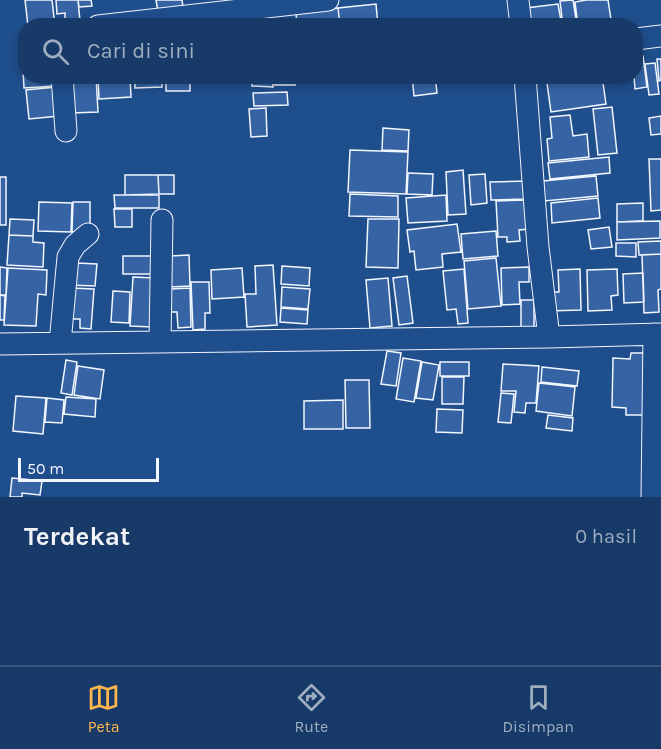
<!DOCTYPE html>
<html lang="id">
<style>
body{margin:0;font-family:Karla,sans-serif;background:#20416f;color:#f1f3f6}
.scale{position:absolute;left:18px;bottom:15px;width:141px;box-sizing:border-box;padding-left:6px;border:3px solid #f2f6ff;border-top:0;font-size:16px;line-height:21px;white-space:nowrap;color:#f2f6ff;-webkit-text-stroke:4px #1f4e8c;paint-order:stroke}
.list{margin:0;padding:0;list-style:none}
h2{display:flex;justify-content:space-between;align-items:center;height:78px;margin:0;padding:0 24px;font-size:26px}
h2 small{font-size:20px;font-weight:400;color:#9eadc0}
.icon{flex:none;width:33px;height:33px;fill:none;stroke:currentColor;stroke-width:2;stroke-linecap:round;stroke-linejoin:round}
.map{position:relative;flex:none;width:661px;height:497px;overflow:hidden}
.search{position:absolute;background:#173a69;box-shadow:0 3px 9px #0003;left:18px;right:18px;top:18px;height:66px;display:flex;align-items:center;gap:15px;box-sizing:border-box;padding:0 21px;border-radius:24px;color:#9eadc0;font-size:22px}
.sheet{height:168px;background:#173a69}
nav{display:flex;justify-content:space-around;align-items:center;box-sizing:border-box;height:84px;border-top:2px solid #36547d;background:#173a69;font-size:16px;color:#9eadc0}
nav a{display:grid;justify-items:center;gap:3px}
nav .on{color:#ffb74d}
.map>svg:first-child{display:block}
.building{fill:#3563a3;stroke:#f2f6ff;stroke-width:1.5}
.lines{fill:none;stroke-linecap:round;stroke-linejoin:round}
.minor-casing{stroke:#f2f6ff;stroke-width:23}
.minor{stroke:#1f4e8c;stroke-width:21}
</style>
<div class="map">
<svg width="661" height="497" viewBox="0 0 661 497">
<rect width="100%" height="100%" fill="#1f4e8c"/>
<path class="building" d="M25,0h27l3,26h-27z
M56,0h22l2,21 -15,1v-9l-8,1z
M78,0h13l1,6 -13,1z
M156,0h26l2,14 -26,-2z
M573,0l4,26h-14l-3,-25z
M586,0h22l4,26h-34l-3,-24z
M376,4l2,22h-38l-2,-18z
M558,4l4,22h-34l-2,-18z
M338,8l2,18h-43l-1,-13z
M643,56l4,31 -12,2 -1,-13h2v-19z
M657,59h4v21l-2,1z
M655,63l4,31 -10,1 -4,-31z
M26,69v7h31v10l-33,2 -1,-18z
M69,76h27l2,36 -27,1z
M98,76h32l1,21 -32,2z
M135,76h27v11l-27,1z
M166,76h24v15h-24z
M252,76h21v11l-21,-1z
M275,76h20v9h-20z
M377,76h28v1l-27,5z
M412,76h23l2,17 -23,3z
M546,76h56l4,28 -55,8z
M57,87l2,29 -30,3 -3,-29z
M287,92l1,13 -34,1 -1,-13z
M612,107l5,46 -19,2 -5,-46z
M266,108l1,28 -16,1 -2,-28z
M570,115l3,21 14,-2 2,23 -40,4 -2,-22 5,-1 -2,-21z
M661,116v18l-10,1 -2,-17z
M383,128l26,2 -1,21 -26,-1z
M350,150l58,2 -2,42 -58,-2z
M609,157l1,16 -60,6 -2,-16z
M649,159h12v51l-10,1z
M463,170l3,44 -18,1 -2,-43z
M408,173l25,1 -1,21 -25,-1z
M485,174l2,29 -16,2 -2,-30z
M125,175h33l1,19 -34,1z
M158,175h16v19h-15z
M596,176l2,20 -54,5 -1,-20z
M0,177h6v48h-6z
M527,181v18l-36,1 -1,-18z
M350,194l48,2v21l-49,-1z
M114,195h45v13h-44z
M446,195l1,26 -39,2 -2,-25z
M598,198l2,20 -48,5 -1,-20z
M527,200l2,29 -10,1 1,11 -13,1v-5h-9l-2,-36z
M39,202l33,1 -1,29 -33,-1z
M73,202h17v30h-18z
M643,203v18l-26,1v-18z
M114,209h18v18h-17z
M10,219l24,1 -1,16 -24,-1z
M368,219h31l-1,49 -32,-1z
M660,221v17l-43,2v-18z
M457,224l4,28 -19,2 1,13 -27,3 -2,-19 -4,1 -3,-22z
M609,227l3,20 -21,2 -3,-19z
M496,231l2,25 -35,3 -2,-25z
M9,235l24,1v6l11,1 -1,24 -36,-2z
M661,241v13l-22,1 -1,-13z
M616,243h20v14l-20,-1z
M661,254v35l-3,1 1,22 -15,1 -2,-58z
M189,255l1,31 -20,1v-31z
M123,256h33v18h-33z
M496,258l5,48 -33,3 -4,-48z
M77,263l20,1 -2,22 -25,-1z
M273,265l4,60 -30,2 -2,-33h11l-1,-28z
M282,266l28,2 -1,18 -28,-2z
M0,267l7,1 -1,27h-6z
M529,267v15h-10l1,22 -18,1 -1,-37z
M8,268l39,2 -1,25 -8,-1 -2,32 -32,-1z
M242,268l2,29 -32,2 -1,-29z
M464,269l4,54 -10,1 -2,-15 -9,1 -4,-39z
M580,269l1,41 -33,1 -1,-19h12l-1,-22z
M617,269l1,26 -7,1 1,14 -24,1 -1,-41z
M643,273l1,29 -20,1 -1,-29z
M407,276l6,47 -14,2 -6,-47z
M133,277l22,1 -3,49 -22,-1z
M388,278l4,48 -22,2 -4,-48z
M191,282h18l1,31h-5v16l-12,1z
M282,287l28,2 -2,20 -27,-2z
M71,288l23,1 -3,40 -11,-1v-9h-12z
M190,288l1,39 -13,1 -1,-16h-6l-1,-23z
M113,291l17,1 -1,31 -18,-1z
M0,295l5,1 -1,24h-4z
M521,300h13v29l-13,1z
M281,308l27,2 -1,14 -27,-2z
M387,351l14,2 -5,33 -15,-2z
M631,353h17l-1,62h-21v-7l-14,-1 1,-49 17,1z
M403,358l18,3 -7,41 -18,-3z
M66,360l11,2 -5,33 -11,-2z
M422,362l17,3 -6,35 -17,-2z
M440,362h29v14h-29z
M503,364l36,2 -3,37h-10l-1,10 -11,-1 2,-21h-15z
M78,366l26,4 -4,29 -26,-4z
M542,367l37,4 -2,15 -36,-4z
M442,377h22l-1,27h-21z
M345,380h24l1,48h-24z
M539,383l36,4 -3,29 -36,-5z
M501,393l13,1 -3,29 -13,-1z
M16,396l30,2 -3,36 -30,-3z
M66,397l30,2 -1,18 -31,-3z
M47,398l17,2 -2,23 -17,-1z
M343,400v29h-39v-28z
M437,409l26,1 -1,23 -26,-1z
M548,415l25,3 -1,13 -26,-3z
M12,478l30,3 -2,14 -18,-2v4h-12z"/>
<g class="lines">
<defs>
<path id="minor" d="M518,0l3,26
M98,26l230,-26
M636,39l25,-3
M62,76l4,55
M525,76l13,171 11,90
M160,342l2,-122
M60,343l8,-86 7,-12 13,-11
M0,344l549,-7 112,-3
M652,497l2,-163"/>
</defs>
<use href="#minor" class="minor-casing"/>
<use href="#minor" class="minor"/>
</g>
</svg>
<div class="scale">50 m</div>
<div class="search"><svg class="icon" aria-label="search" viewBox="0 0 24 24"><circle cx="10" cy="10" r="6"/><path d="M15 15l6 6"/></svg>Cari di sini</div>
</div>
<section class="sheet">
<h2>Terdekat<small>0 hasil</small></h2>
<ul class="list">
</ul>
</section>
<nav>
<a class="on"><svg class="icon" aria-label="map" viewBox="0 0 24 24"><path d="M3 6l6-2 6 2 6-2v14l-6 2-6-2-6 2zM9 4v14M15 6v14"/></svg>Peta</a>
<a><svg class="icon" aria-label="directions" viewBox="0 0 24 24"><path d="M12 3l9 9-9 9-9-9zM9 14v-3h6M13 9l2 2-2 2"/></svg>Rute</a>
<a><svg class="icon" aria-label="saved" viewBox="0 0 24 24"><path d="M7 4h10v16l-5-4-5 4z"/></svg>Disimpan</a>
</nav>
